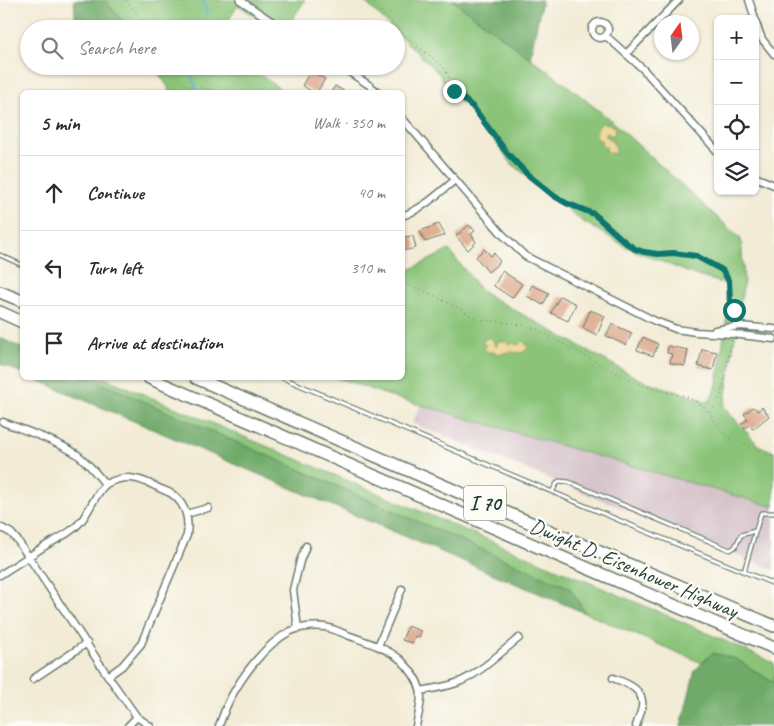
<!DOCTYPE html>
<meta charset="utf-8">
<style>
body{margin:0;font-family:Caveat,sans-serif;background:#f2f2f3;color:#2b2b33}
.controls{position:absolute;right:15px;top:15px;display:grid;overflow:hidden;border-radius:8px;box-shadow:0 1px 4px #0004}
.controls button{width:45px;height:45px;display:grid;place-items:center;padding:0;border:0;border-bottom:1px solid #e1e1e2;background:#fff;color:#2b2b33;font:25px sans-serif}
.compass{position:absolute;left:654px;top:15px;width:45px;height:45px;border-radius:50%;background:#fff;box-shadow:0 1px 4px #0004;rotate:14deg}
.stop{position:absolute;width:15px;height:15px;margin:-11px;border:4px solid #0f766e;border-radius:50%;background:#fff}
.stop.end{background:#0f766e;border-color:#fff;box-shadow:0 1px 5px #0008}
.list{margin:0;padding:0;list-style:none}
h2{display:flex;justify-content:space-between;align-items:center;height:65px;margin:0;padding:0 20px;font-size:21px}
h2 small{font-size:16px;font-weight:400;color:#7c7c81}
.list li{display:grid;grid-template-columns:32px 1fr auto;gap:15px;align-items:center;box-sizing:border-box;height:75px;padding:0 20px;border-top:1px solid #e1e1e2}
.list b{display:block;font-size:19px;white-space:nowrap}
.list em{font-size:16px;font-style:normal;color:#7c7c81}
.icon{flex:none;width:28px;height:28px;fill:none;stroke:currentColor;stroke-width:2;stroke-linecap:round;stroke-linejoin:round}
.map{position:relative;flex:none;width:774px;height:726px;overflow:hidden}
.search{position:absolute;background:#fff;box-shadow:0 1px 4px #0004;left:20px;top:20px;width:385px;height:55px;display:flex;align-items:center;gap:12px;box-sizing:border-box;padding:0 18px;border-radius:28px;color:#7c7c81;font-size:19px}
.panel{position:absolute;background:#fff;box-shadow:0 1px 4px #0004;left:20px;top:90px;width:385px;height:290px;border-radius:8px}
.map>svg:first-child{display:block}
.industrial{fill:#d2bdc6}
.green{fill:#8bc479;stroke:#558056}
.forest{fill:#70aa69;stroke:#48744e}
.sand{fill:#eeda9e;stroke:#868c69}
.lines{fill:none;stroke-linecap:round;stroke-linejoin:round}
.stream{stroke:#57b1d4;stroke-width:2}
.building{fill:#dba587}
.lane-casing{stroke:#697a6c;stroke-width:5.5}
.street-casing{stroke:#697a6c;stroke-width:9}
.highway-casing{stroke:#697a6c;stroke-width:14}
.path{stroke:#697a6c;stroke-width:1;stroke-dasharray:1 4;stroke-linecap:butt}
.lane{stroke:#fff;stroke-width:3}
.street{stroke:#fff;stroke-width:6}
.highway{stroke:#fff;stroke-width:11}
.route{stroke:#0f766e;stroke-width:6}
.labels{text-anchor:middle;stroke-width:5;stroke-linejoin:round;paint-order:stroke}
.shield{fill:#fdfcf7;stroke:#62766e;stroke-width:1}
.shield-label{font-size:20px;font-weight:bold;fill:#1f3d34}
.street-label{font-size:21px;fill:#1f3d34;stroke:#fdfcf7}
</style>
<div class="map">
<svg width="774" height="726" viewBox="0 0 774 726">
<rect width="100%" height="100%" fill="#fdfcf7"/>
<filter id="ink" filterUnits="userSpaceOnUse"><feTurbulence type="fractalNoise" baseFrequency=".02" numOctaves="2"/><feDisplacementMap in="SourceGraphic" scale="10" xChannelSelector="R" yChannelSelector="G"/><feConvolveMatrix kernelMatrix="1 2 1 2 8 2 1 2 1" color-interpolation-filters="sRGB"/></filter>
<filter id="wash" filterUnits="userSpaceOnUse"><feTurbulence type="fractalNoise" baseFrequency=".0096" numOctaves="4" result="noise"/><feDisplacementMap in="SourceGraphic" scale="20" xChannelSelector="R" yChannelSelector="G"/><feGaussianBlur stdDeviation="1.12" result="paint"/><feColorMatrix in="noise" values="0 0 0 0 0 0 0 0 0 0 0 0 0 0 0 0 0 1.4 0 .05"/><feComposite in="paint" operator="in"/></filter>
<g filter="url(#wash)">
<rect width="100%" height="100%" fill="#f2ebd5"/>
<path class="industrial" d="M421,405l353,102v63l-362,-147z"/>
<path class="green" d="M105,0h200l-19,29h-11l-37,-24 -15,24h-95z
M363,0h89l115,85 46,37 128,117 3,42 -20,126 34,38 16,7v55l-381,-110 -55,-19h64l1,-105 46,-23 33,42 157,87 70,23 8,-18 11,-76 -2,-24 -29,-8 -71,-29 -44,-26 -70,-57 -41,-54 -20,-15 -11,-20 -44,-43v-3h-3z
M154,66h95l35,26h-116l2,-2z
M90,378h15l573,242 96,43v20l-38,-24 -24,-6 -10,10 -117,-50 -15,-25z"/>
<path class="forest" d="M74,0h31l22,27 -2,2h-49z
M452,0h90l-12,58 -5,-4z
M0,338l22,10v25l-22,-9z
M32,378h58l480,210 15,25z
M712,653l24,6 38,24v43h-93l14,-56z"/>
<path class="sand" d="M602,123h2l3,1 1,-1 3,3h3l1,7 -2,2h-3l-3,-2 -2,3 5,2v2l3,2v2l4,3 -2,1 1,6 -9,-2 -1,-5h-3l-2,-3v-4h-3c-4,-6 -1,-13 4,-17z
M490,337l2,2 4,8 3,-7 4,2 3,-1 3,4 3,-2 6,2c3,-2 3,-5 7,-3l3,6 -6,5 -13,-1 -11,2 -4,-2h-6l-4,-3 2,-4 -4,-2 2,-3z"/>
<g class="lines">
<path class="stream" d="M203,0c4,10 6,19 2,29
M192,66l1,13 5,13"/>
</g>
<g id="blocks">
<path class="building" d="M311,71l14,8 -8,13h-5l-10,-7z
M335,86l10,6h-14z
M439,224l6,11 -20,7 -5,-11z
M469,225l6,6 -4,3 5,8 -8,8 -12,-14z
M402,234l2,3 9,-1 3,12 -14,3z
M484,249l7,7 3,-3 6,9 -12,10 -12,-15z
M502,271l20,13 -10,14 -18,-12z
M532,285l17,8 -6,12 -16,-9z
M560,296l16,8 -8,17 -17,-8z
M590,310l15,6 -8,19 -14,-7z
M612,324l20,9 -6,12 -20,-9z
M643,337l15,7 -5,12 -16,-6z
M668,346l20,4 -3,16 -15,-3 2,-9 -5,-1z
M702,349l15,3 -4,18 -15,-4z
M753,407l5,4 4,-4 7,9 -16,13 -4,-4 -4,3 -4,-4 7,-5 -4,-5z
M408,626l13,5 -2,6 -4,-1 -3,7 -10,-3z"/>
</g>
</g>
<g filter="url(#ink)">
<use href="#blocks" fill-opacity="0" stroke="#697a6c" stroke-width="1"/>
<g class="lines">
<defs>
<path id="lane" d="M0,255l22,10
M283,378l352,149 139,57
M552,492l4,-7 3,-4 10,1 161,68 5,-3 6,-12 14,-4
M744,572l8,-29 9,-30h13"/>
<path id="street" d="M240,0l43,29
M749,0l6,19
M755,21l7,18 12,15
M592 30a8 8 0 1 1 16 0a8 8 0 1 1-16 0Z
M606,36l37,33 75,83
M626,54l53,-54
M340,66l29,19 9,7
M402,118l100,116 23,22 130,65 21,8 20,3 36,2 42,5
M755,177l19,8
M402,216c21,-7 37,-23 53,-36
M715,330l25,-4 34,3
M3,422c23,9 52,18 72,31 12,8 21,20 30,31
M186,514l22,-6
M0,527l11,6 7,8 90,135 29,41 13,9
M0,575c15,-10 30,-19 45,-29 12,-7 28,-14 37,-26 8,-10 16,-32 26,-37 18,-9 30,-5 47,3 5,3 12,5 17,8 14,10 17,26 15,41l-46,109 -19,22 -14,10
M298,629l-5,-39 7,-29 6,-15
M378,646l24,-57
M613,678c13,5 32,11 29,29 -1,6 -4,13 -6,19
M33,679l54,-36
M421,691c13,-3 26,-4 38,-9 19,-7 43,-31 60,-44
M128,726l9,-9
M219,726c3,-8 6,-17 10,-25 13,-25 36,-57 62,-70 10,-4 23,-5 34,-4 9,2 17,6 25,9 17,6 37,12 51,24 8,8 16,18 19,29 3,11 -2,26 -4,37"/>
<path id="highway" d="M0,292l22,9
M0,312l22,10
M149,378l403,175 222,95
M196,378l276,120 302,128"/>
</defs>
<use href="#lane" class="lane-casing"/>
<use href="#street" class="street-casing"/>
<use href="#highway" class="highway-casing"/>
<path class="path" d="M126,0c8,9 15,18 21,29
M371,0l16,18 29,27 27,21 5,9 4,12 2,4 19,16 34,46 20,21 19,16 20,13 28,11 31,28 10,7 9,3 14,1h15l23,3 9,4 16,10 5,5 3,7 1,18 4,10 -1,9
M170,66c6,10 10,18 22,21
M200,88l27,4
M402,282l29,12 25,13 21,12 46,6 15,5 56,31 43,22 17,6 34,8 12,7 10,9
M731,340c-4,24 -5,54 -21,73l9,15 9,9 24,10 11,7 11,4"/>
<use href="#lane" class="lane"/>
<use href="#street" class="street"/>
<use href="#highway" class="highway"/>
</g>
</g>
<g class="lines" filter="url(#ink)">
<path class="route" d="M454,91l19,16 34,46 20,21 27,22 12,7 28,11 31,28 10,7 9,3 14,2 15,-1 23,3 26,14 4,6 3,6 1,18 4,10"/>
</g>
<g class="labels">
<rect class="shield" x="464" y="485.5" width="42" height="35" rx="4"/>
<g class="shield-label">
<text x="485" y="510">I 70</text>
</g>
<g class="street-label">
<text transform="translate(634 568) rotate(23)" y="7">Dwight D. Eisenhower Highway</text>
</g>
</g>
</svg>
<div class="controls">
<button>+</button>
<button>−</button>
<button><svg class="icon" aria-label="locate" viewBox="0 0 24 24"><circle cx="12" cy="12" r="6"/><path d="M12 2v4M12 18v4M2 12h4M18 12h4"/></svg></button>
<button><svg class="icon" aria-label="layers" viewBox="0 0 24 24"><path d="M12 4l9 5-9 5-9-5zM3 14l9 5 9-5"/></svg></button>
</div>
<svg class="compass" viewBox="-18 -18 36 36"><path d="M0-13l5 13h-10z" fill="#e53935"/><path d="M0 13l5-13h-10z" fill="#7c7c81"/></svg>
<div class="stop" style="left:734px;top:310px"></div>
<div class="stop end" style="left:454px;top:91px"></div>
<div class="search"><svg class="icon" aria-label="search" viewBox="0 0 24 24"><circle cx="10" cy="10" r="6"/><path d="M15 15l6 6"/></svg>Search here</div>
<section class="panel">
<h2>5 min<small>Walk · 350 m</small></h2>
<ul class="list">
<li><svg class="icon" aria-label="ahead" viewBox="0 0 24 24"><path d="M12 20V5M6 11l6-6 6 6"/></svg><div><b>Continue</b></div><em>40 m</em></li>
<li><svg class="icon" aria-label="left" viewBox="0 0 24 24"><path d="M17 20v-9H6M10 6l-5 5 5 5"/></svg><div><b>Turn left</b></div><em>310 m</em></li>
<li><svg class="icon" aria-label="arrive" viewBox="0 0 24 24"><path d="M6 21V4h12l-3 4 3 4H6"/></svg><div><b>Arrive at destination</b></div></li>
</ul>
</section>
</div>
